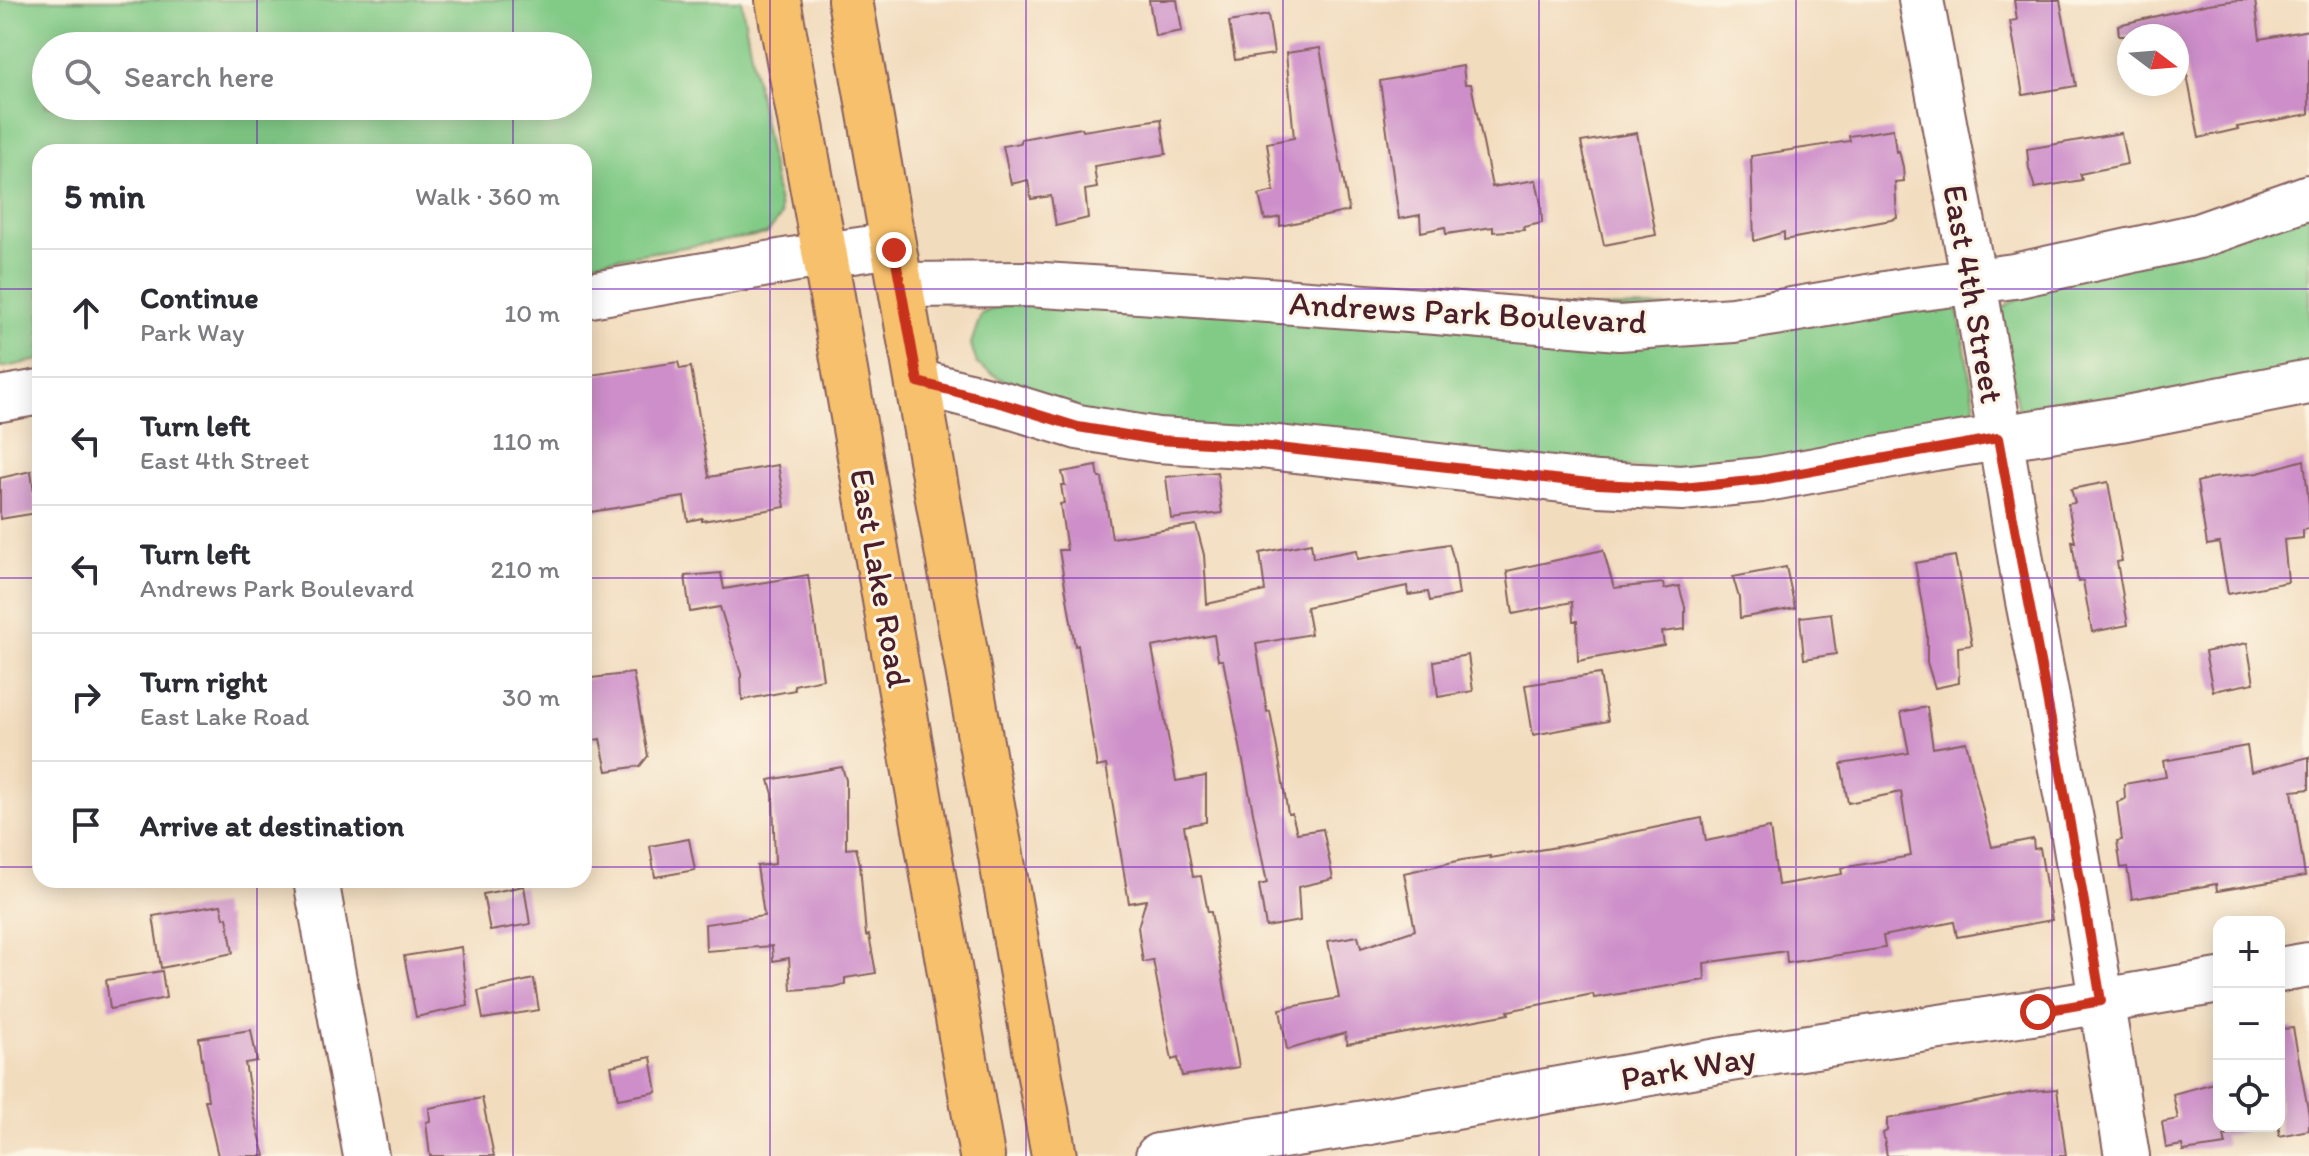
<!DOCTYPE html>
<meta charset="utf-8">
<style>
body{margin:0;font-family:Itim,sans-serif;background:#f2f2f3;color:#2b2b33}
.controls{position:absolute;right:24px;bottom:24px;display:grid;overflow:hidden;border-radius:16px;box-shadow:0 4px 20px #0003}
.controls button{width:72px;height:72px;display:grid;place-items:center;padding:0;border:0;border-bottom:2px solid #e1e1e2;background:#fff;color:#2b2b33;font:40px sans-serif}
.compass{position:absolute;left:2117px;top:24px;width:72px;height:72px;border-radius:50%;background:#fff;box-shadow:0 4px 20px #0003;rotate:106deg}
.stop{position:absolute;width:24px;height:24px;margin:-18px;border:6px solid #c8321e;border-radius:50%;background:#fff}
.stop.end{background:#c8321e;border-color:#fff;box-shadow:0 2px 8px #0008}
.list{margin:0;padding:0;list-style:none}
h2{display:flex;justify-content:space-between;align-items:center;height:104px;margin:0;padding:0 32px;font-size:34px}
h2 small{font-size:26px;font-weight:400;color:#7c7c81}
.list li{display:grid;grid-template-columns:52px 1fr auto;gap:24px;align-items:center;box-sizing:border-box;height:128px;padding:0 32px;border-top:2px solid #e1e1e2}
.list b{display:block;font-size:30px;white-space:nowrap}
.list p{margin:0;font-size:26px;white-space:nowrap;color:#7c7c81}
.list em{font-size:26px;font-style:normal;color:#7c7c81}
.icon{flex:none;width:44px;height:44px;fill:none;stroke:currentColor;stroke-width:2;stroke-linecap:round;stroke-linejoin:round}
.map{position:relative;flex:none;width:2309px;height:1156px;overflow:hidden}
.search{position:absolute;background:#fff;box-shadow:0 4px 20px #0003;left:32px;top:32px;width:560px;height:88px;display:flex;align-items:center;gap:20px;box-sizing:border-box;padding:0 28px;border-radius:44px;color:#7c7c81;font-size:30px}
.panel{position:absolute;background:#fff;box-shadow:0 4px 20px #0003;left:32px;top:144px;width:560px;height:744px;border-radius:24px}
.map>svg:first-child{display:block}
.green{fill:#82cb87;stroke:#667559;stroke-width:2;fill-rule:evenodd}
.building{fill:#cd8ec9}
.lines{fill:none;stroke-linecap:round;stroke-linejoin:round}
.minor-casing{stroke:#85615e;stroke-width:48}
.major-casing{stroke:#85615e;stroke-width:48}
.minor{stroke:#fff;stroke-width:44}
.major{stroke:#f7c06c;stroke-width:44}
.route{stroke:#c8321e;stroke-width:10}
.grid{fill:none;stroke:#7b2cbf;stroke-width:2;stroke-opacity:0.55}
.labels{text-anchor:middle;stroke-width:6;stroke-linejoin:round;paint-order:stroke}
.street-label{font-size:34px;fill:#4a1f2b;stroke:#fcf5e5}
</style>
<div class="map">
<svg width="2309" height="1156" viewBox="0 0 2309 1156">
<rect width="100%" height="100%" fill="#fcf5e5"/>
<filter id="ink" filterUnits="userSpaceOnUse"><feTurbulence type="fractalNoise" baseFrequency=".0125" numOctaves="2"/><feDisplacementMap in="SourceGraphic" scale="16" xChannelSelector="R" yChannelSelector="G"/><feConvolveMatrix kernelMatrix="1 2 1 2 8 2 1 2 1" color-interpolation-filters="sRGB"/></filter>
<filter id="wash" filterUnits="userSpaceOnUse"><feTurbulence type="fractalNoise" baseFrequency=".006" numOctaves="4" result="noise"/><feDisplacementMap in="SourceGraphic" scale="32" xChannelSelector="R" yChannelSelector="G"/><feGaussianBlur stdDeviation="1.8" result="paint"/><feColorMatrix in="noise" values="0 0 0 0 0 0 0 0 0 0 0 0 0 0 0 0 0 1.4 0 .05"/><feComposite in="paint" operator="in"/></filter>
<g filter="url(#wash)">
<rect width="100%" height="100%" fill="#f2dcbe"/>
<path class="green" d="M0,0h741l40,216 -14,18 -183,29v-111h-544v208l-40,8zM46,46h532v60h-532z
M2309,213v157l-290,45 -21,-105 35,-20z
M1957,303l20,113 -12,15 -279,41 -598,-53 -77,-34 -34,-21 -6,-20 10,-30 23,-10 229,9z"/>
<g id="blocks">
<path class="building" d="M1149,0h28l5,31 -27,5z
M2014,0h46l16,86 -53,9 -13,-74 7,-1z
M2238,0h17l5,39 49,-9v84l-72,13 1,2 -39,9 -17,-89 -5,1v-14h-58l-1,-11 90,-21z
M1268,15l6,39 -39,6 -6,-38z
M1320,48l29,163 -69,15v-9l-15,3 -6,-25 15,-4 -7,-48 27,-5 -8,-85z
M1463,66l2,18h6l21,103 44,-7 5,24 1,19 -19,4 1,3 -31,2v-5l-47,7 -1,-7 -24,5 -1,-17 -21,4 -19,-138z
M1161,119l5,35 -72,12 3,22 -12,2 3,28 -32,8 -5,-30 -20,3 -3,-19 -17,4 -8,-38 18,-3v-4l61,-11 1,3z
M1893,129l3,23 3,-1 4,16 1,14 -9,1 2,36 -6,2 -107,20v-8l-30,9 -3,-85 99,-15 -1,-5z
M1637,133l19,102 -52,10 -23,-103z
M2121,133l6,31 -47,10 2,6 -47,8 -6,-19 -2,-20z
M678,362l2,7 11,-2 18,110 69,-12 7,42 -83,14v-3l-14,3 -4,-24 -100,16v-137z
M2304,460l5,45v24l-6,1v8l-19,2 4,42 -60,12 -9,-51 -12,2 -10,-63 15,-4 46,-5z
M1097,466l2,12h3l10,60 84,-13 8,30 3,49 58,-13 -5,-38 51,-10 2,15 44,-8 1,9 91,-15 5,16 5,35 -29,6 -2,-9 -20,3 -1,-9 -101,21 5,27 -55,10 11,68 3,-1 7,37 11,66h4l5,19 26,-4 10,50 -35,8 2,34 -34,6 -7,-42 8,-2 -44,-223h-5l-4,-25 -62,12 24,134 30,-5v46l-22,4 9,51 8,-1 7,36h3l28,155 -57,9 -4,-18 -6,2 -19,-100 -10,2 -5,-35 8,-27 -17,3 -23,-138 -9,2 -19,-122 -3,1 -16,-96h8l-7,-46 4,-1 -3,-18h4l-3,-13z
M31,471l6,42 -37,6v-41z
M1217,472l5,41 -51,6 -5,-42z
M2108,482l14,79 -5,1 11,63 -36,7 -9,-51 -5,1 -6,-41 3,1 -7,-38 7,-1 -4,-14z
M1603,550l11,38 49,-5 1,6 15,-3 6,21v22l-23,3 2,13 -86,16 -1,-40h-4l-1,-19 -59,12 -6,-43z
M1955,556l17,89 -14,2 1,36 -24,5 -8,-26v-27l-12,-72z
M1786,567l9,41 -55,10 -1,-20 -6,-21z
M721,573l3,16 84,-14 15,104 -29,6 1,5 -53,10 -1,-26 -21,-67 -30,5 -5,-36z
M1831,613l5,41 -32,5 -4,-42z
M2247,643l7,40 -41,8 -8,-39z
M1468,655l5,36 -35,6 -4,-36z
M633,673l15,83 -8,10 -33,5 -7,-32 -16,3v-63z
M1600,674l8,47 -75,14 -8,-50z
M1927,707l6,41 33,-6 26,105 41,-8 1,10 6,-1 12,72 -95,17 -3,-15 -71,14 2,12 -98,15 -1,-12 -82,12 1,17 -111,18 -1,-4 -85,17 1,3 -162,30 -2,-11 -58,17 -7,-41 59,-11 -11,-57 30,-5 3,12 54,-18 -11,-57 58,-13 28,-4v2l85,-14 127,-26 4,23 64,-13 8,57 64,-11 -1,-6 70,-12 -10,-64 -53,11 -7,-39 68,-11 -8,-41z
M2247,746l4,26 58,-15v32l-17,2 13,85 -88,15 -1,-7 -84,15 -5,-32 -6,1 -4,-27 5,-1 -5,-38 8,-3 -1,-15 42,-7 -3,-16z
M842,767l4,13v69l10,-1 4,16 6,72 3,-1 7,38 -31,5v6l-12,3 -42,3 -2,-32 -16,3 -1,-15 -66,5 -1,-27 59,-8 -7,-50 18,-2 -2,-70 -4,-14z
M689,839l6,31 -40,7 -5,-31z
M524,886l6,38 -40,7 -7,-37z
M221,905l3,13 3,-1 6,36 -72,15 -8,-52z
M461,947l7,59 -52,11 -12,-61z
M162,971l4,27 -56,11 -4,-29z
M534,979l5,31 -56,9 -5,-28z
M2293,1028l16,87v15l-30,6v-107z
M251,1030l6,31 -12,2 9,52 11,41h-47l-13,-56h3l-9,-62z
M651,1057l6,35 -39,7 -7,-33z
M2214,1083l5,27v16h24l1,6 -20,4 2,9 -43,6 -1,-6 -16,3 -4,-26 16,-3 -5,-25z
M2057,1089l9,67h-179l-4,-23 4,-2v-12l146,-28z
M482,1098l12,58h-64l-4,-34 4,-1 -1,-13z"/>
</g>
</g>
<g filter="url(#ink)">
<use href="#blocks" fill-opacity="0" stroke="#85615e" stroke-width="2"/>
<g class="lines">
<defs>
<path id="minor" d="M1921,0l53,282 53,314 46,234 54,326
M901,285l126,-1 112,7 297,21 183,16 114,-8 182,-31 99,-13 184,-40 111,-39
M584,296l207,-36 102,-15
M918,382l89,23 71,22 79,13 104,6 337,38 84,4 79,-8 174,-32 191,-30 183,-36
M0,399l40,-7
M316,880l50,276
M2279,970l30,-5
M1158,1156l206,-33 366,-64 308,-47 181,-31"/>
<path id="major" d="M778,0l47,256 157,900
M850,0l204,1156"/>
</defs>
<use href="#minor" class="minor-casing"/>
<use href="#major" class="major-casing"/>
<use href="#minor" class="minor"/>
<use href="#major" class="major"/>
</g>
</g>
<g class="lines" filter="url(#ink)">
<path class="route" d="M894,250l24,132 89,23 71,22 79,13 104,6 337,38 84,4 79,-8 237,-42c35,188 72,375 103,563l-63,11"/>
</g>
<path class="grid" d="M257,0v46M513,0v46M770,0v1156M1026,0v1156M1283,0v1156M1539,0v1156M1796,0v1156M2052,0v1156M257,106v46M513,106v46M0,289h40M584,289h1725M0,578h40M584,578h1725M0,867h40M584,867h1725M257,880v276M513,880v276"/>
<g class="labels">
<g class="street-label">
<text transform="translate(1974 294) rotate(80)" y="12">East 4th Street</text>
<text transform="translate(1468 312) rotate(3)" y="12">Andrews Park Boulevard</text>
<text transform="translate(881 578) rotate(80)" y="12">East Lake Road</text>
<text transform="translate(1688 1067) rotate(-10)" y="12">Park Way</text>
</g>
</g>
</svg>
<div class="controls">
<button>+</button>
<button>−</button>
<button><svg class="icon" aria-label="locate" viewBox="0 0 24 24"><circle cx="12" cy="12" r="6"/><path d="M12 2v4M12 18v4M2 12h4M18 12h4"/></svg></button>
</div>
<svg class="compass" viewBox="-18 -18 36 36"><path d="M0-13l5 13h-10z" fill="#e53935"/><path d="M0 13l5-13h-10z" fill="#7c7c81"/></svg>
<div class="stop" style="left:2038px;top:1012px"></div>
<div class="stop end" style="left:894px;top:250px"></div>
<div class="search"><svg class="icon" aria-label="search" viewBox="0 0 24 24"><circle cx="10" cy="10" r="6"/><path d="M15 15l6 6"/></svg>Search here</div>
<section class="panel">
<h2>5 min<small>Walk · 360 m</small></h2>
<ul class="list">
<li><svg class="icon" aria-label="ahead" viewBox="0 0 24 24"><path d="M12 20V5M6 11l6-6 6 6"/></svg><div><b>Continue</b><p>Park Way</p></div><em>10 m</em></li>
<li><svg class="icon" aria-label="left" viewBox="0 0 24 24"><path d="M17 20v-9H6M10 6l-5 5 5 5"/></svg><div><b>Turn left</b><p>East 4th Street</p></div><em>110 m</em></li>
<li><svg class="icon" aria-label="left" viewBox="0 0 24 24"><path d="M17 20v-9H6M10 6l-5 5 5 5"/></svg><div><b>Turn left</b><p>Andrews Park Boulevard</p></div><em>210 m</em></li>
<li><svg class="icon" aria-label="right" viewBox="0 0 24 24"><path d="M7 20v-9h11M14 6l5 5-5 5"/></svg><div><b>Turn right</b><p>East Lake Road</p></div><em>30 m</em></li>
<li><svg class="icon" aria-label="arrive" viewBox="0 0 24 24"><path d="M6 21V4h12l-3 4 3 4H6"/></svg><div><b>Arrive at destination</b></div></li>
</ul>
</section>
</div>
